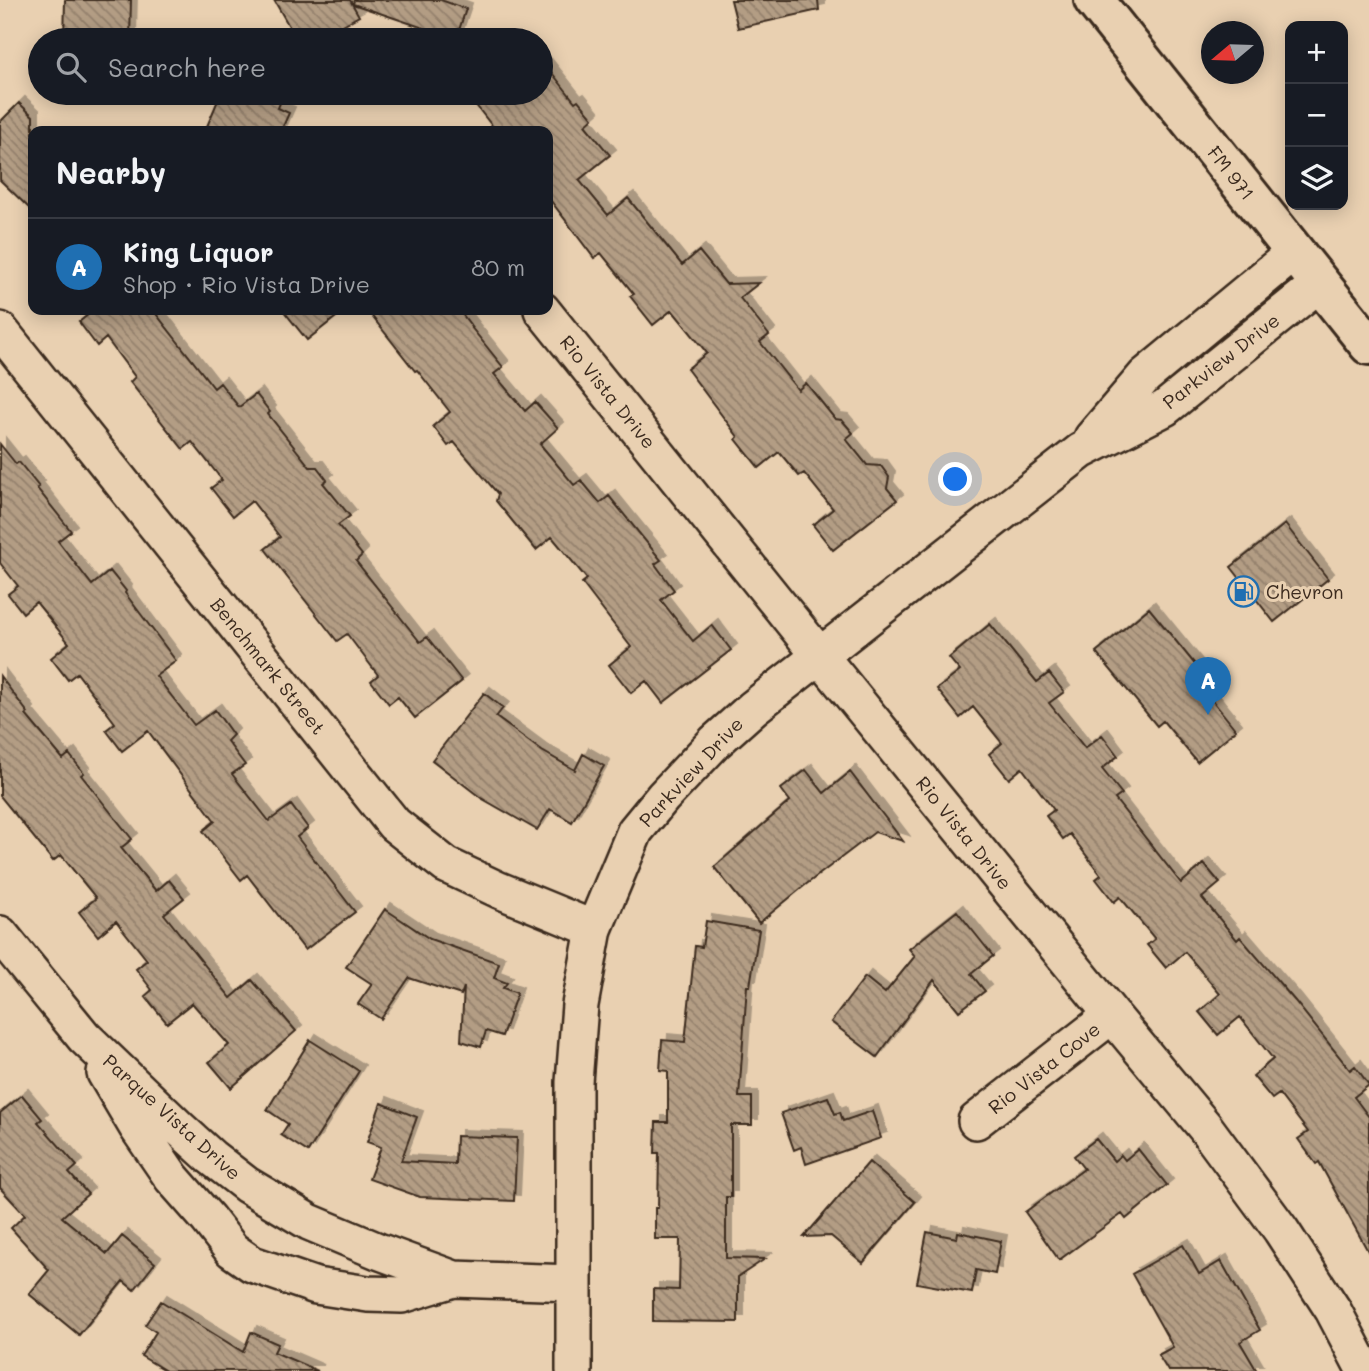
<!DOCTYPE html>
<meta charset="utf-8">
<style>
body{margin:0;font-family:Mali,sans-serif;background:#20242c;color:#f1f3f6}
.controls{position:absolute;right:21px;top:21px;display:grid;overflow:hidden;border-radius:14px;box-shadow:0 4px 18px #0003}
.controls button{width:63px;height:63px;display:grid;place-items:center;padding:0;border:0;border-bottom:2px solid #363941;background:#171b24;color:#f1f3f6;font:35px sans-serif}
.compass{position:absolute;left:1201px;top:21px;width:63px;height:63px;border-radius:50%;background:#171b24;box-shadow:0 4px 18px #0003;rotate:251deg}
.you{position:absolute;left:956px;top:480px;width:24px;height:24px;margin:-18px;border:5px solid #fff;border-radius:50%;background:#1a73e8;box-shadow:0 0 0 10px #1a73e833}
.badge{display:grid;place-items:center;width:46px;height:46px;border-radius:50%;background:#1f6fb2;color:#fff;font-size:23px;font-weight:700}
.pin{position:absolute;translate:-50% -58px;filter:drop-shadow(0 2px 4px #0008)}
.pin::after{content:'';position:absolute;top:37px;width:24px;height:21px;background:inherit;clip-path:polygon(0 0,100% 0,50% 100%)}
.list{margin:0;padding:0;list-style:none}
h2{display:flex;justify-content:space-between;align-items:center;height:91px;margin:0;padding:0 28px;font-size:30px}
h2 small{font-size:23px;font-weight:400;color:#9ea1a6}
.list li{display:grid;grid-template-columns:46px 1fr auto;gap:21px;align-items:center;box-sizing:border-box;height:98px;padding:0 28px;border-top:2px solid #363941}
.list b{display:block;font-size:26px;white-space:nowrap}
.list p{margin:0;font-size:23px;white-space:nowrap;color:#9ea1a6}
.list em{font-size:23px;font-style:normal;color:#9ea1a6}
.icon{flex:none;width:38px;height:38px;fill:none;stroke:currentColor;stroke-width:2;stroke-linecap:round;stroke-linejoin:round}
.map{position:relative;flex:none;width:1369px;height:1371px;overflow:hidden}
.search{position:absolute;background:#171b24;box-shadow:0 4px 18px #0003;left:28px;top:28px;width:525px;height:77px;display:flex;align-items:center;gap:18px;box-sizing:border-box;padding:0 24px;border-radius:38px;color:#9ea1a6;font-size:26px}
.panel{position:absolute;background:#171b24;box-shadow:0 4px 18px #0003;left:28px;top:126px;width:525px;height:189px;border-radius:14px}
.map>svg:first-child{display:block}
.building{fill:url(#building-back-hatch);stroke:#3b2a1e;stroke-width:2;filter:url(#shadow)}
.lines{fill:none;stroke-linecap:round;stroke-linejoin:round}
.minor-casing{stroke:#3b2a1e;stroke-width:40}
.major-casing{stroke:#3b2a1e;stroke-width:44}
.minor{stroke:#e9d0b1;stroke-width:35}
.major{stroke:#e9d0b1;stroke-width:38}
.labels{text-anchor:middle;stroke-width:6;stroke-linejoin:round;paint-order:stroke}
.street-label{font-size:19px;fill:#3b2a1e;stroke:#e9d0b1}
.poi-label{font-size:19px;fill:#3b2a1e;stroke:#e9d0b1;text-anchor:start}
</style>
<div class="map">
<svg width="1369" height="1371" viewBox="0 0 1369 1371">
<defs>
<pattern id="building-back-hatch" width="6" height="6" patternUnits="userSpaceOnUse" patternTransform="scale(1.75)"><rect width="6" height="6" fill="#b39d84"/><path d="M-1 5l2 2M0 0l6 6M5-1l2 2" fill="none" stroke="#93806b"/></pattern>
<filter id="shadow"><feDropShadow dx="6" dy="-6" stdDeviation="0" flood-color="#0004"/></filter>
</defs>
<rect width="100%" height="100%" fill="#e9d0b1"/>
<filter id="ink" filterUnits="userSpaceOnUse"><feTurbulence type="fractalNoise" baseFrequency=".0143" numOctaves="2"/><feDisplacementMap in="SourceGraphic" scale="14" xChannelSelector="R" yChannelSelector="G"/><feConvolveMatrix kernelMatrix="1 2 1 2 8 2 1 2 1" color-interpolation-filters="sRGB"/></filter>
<g filter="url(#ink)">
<path class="building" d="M65,0h66l-1,40h-66z
M274,0h76l9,16 -27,15 6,9h-41z
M354,0h87l25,9 -10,30 -103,-35z
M731,0h87l1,10 -81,18z
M541,59l34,43 3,-2 15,18 -8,7 25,30 -31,25 29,35 20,-17 54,67 17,-14 27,33 33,-1 -19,15 29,37 -9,7 38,48 8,-7 29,36 7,1 11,13 -7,6 21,26 14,1 8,11 -2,11 10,12 -64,50 -20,-25 20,-16 -29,-36 -5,3 -20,-24 -20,16 -23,-29 2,-2 -51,-68 20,-16 -35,-43 -19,15 -23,-29 4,-2 -33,-41 -7,5 -46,-61v-66h-52l-21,-27 14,-11h52z
M221,93h63l-6,15 11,5 -8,18h-76z
M19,103l14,13v96l-33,-32v-58z
M94,310h59l61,78 6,-5 19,24 17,-13 14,18 -2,2 42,53h7l10,13 -4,3 27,33 -12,9 24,30 -6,6 64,81 7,-5 35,44 -47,37 -17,-21 -9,7 -18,-23 7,-6 -31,-41 -10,7 -72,-92 15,-12 -28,-36 -19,15 -22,-28 11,-8 -30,-38 -9,7 -53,-67 5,-5 -29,-39 -9,8 -18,-24z
M283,310h62l-38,30z
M367,310h92l13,17h-1l32,40 -9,7 31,37 10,-9 23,26 -18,16 34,41 7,-5 19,23 9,-7 52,64 -6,4 19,26 -13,10 32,41 19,-16 19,25 -68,53 -17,-22 -15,12 -22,-28 22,-18 -49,-64 5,-4 -35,-42 -16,13 -40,-49 2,-7 -44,-52 -6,4 -15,-20 17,-14 -33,-42 -2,1z
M0,444l16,20 3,-2 20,25 -2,1 34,43 -13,10 34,44 18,-14 16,20 -1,2 51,68 -20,15 38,49 21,-15 18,25 -6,6 18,24 -13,9 37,47 22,-16 17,23 -11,9 58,75 -50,38 -58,-75 -6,5 -38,-49 12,-10 -67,-90 -26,20 -16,-21 9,-7 -38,-50 -9,7 -17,-22 18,-15 -33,-41 -13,11 -15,-19 10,-8 -18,-23z
M1285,524l43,55 -54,43 -43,-55z
M1149,608l62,76 -7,6 32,40 -39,32 -34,-41 -6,5 -61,-74z
M990,624l47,58 12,-9 15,19 -15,11 36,45 17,-13 16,21 -16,13 20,25 -7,5 66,84 23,-19 16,19 -18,15 35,42 3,-3 55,64 55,69 5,-4 14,19 -15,12 15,20v136l-50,-91 -3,2 -18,-25 10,-7 -29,-38 -7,5 -19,-23 20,-17 -33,-42 -22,18 -19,-23 21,-18 -35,-42 -19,16 -19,-23 8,-6 -35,-42 -6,5 -18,-23 5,-4 -31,-41 -7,5 -17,-23 8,-6 -32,-42 -13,11 -20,-25 13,-11 -29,-36 -13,11 -23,-29 23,-18 -11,-13z
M0,676l28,37 -2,2 37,44 6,-5 15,19 -3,2 51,64 -11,9 35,43 13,-11 15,18 -20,16 67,84 21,-18 44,51 -65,57 -22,-26 20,-17 -37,-42 -25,20 -22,-27 7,-6 -16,-21 11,-9 -31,-39 -18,15 -19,-24 17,-14 -35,-43 -8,6 -53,-65z
M484,693l19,15 -7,9 46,34 33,19 8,-16 21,12 -32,56 -22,-13 -13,21 -56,-32 -49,-38z
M806,770l18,23 26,-21 53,69 -28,-9 -71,54 -45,37 -45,-56 76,-66 -9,-12z
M385,909l45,30 69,24 -5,15 13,5 -4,5 14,5 -15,43 -16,-5 -5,16 -20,-6 3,-54 -3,8 -52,-17 -28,41 -23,-15 14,-20 -26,-17z
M957,911l36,45 -22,18 14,17 -26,20 -25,-31 -57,77 -46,-35 34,-45 20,16 30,-37 -6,-7z
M706,921l53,9 -9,56h-3l-8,111h13v28h-21v72h-5v61l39,1 -27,18v45l-85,-1v-32l26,1 1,-51h-25v-31h3l1,-55h-4l1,-31h12v-51l-8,-1 2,-30 23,2 10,-96 7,1z
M310,1040l49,31 -51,81 -27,-17 7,-11 -21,-14z
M22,1095l20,24 -4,3 39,44 -8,7 19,21 -26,23 45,37 15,-18 33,27 -21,27 -11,-9 -44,54 -50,-41 20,-24 -38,-42 14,-13 -25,-27v-75z
M828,1097l7,17 5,-2 3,9 29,-10 9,27 -75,26 -5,-17 -7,3 -13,-37z
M381,1103l36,14 -16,44 54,3 1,-28 61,2 -3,63 -94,-4 -51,-18 12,-32 -14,-5z
M1096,1139l18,22 7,-6 4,5 13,-11 29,36 -41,34 -4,-5 -63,46 -34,-48 59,-43 -10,-13z
M869,1162l46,40 -52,61 -32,-27 -27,1z
M927,1232l30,6 1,-6 43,9 -6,33 -19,-4 -4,23 -55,-10z
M1183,1245l16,29 22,-13 39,69 -20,12 17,29h-89l-10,-16 15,-8 -41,-73z
M161,1301l82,51 8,-20 27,12 -4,8 44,19h-152l-25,-15 15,-24 -11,-7z"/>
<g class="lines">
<defs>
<path id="minor" d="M542,310l278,346 292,359 93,112 76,103 52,80 32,61
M0,330l394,494 52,41 53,25 95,39
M1092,438l53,-62 150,-124
M0,934l84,103 95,91 32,29 36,28 62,37 69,29 76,28 119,4
M105,1073l32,54 35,51 36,41 24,31 20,14 64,22 52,8 34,1 52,-16
M976,1121l136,-106
M574,1371v-289l6,-77 14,-76 41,-98 28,-34 52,-55 38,-34 328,-257 84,-43 155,-125"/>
<path id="major" d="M1094,0l275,345"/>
</defs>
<use href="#minor" class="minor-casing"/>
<use href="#major" class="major-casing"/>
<use href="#minor" class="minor"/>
<use href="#major" class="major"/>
</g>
</g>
<defs>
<symbol id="fuel-ring" viewBox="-11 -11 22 22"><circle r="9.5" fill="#e9d0b1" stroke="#1f6fb2" stroke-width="1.5"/><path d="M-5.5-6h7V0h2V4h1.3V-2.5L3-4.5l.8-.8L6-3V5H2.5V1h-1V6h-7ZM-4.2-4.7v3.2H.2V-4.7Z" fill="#1f6fb2"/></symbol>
</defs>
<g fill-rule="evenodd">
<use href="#fuel-ring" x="1226" y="574" width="35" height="35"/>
</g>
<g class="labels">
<g class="street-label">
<text transform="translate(1231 173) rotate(52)" y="7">FM 971</text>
<text transform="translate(1221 361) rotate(-38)" y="7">Parkview Drive</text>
<text transform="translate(608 392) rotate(51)" y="7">Rio Vista Drive</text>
<text transform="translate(268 666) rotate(51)" y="7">Benchmark Street</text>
<text transform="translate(691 772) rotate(-47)" y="7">Parkview Drive</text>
<text transform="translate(964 833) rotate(51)" y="7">Rio Vista Drive</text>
<text transform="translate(1044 1068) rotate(-38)" y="7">Rio Vista Cove</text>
<text transform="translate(172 1117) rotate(42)" y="7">Parque Vista Drive</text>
</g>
<g class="poi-label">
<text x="1266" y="599">Chevron</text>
</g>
</g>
</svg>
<div class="controls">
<button>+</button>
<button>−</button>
<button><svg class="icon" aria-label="layers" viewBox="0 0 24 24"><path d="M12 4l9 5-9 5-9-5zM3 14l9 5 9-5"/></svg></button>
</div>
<svg class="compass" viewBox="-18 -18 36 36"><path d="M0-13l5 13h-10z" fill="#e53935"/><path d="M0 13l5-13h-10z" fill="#9ea1a6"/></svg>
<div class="you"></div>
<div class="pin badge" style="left:1208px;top:715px">A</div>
<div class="search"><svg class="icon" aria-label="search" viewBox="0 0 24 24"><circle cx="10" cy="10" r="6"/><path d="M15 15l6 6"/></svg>Search here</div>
<section class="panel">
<h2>Nearby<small></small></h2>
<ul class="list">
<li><span class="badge">A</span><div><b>King Liquor</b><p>Shop · Rio Vista Drive</p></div><em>80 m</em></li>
</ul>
</section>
</div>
